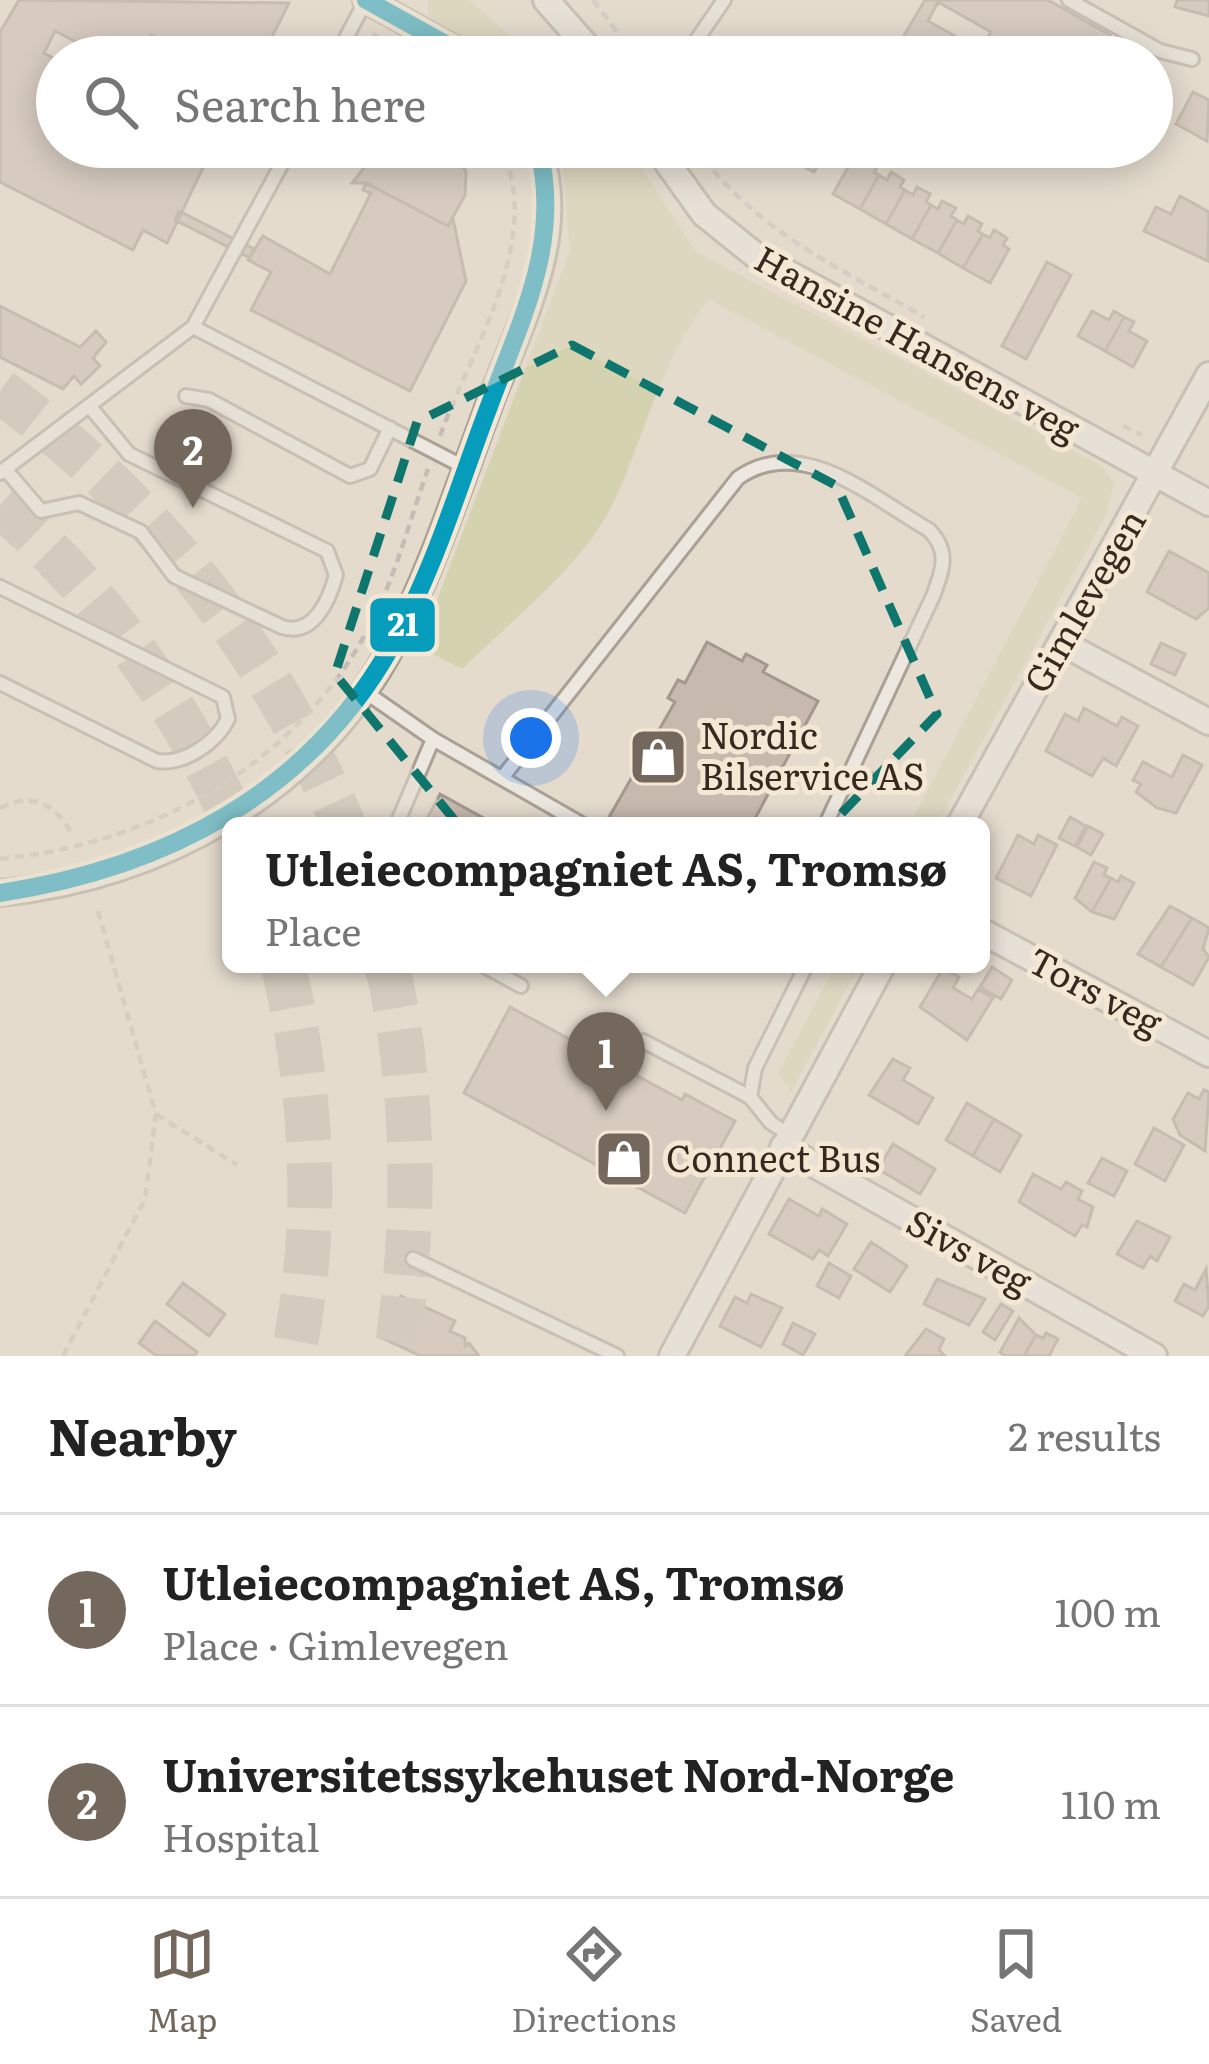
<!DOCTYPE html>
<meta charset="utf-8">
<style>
body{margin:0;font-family:Literata,serif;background:#f2f2f2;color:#222}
.you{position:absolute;left:531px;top:738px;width:42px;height:42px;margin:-30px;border:9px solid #fff;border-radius:50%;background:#1a73e8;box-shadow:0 0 0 18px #1a73e833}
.badge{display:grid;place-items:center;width:78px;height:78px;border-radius:50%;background:#74675c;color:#fff;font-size:39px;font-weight:700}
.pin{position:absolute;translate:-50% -99px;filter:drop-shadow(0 3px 6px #0008)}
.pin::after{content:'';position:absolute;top:63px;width:42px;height:36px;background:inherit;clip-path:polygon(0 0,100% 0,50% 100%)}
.popup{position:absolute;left:222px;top:817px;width:768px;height:156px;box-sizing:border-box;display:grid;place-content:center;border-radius:18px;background:#fff;filter:drop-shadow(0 3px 9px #0005);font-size:39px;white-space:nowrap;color:#767676}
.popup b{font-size:45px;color:#222}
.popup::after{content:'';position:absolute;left:50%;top:100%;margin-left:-24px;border:24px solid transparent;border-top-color:#fff}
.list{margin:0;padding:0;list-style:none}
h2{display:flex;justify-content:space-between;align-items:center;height:156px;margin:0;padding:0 48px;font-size:51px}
h2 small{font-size:39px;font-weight:400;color:#767676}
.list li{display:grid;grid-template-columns:78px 1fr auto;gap:36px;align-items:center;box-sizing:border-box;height:192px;padding:0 48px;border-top:3px solid #e0e0e0}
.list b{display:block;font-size:45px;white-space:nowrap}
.list p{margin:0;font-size:39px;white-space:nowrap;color:#767676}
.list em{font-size:39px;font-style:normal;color:#767676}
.icon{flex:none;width:66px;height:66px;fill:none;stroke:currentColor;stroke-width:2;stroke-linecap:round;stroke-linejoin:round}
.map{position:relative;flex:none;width:1209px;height:1356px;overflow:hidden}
.search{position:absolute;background:#fff;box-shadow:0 6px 30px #0003;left:36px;right:36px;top:36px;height:132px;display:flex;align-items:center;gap:30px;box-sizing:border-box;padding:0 42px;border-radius:66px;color:#767676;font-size:45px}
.sheet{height:540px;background:#fff}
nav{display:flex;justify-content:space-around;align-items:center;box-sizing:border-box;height:168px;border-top:3px solid #e0e0e0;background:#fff;font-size:33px;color:#767676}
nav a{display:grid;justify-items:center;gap:6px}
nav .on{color:#74675c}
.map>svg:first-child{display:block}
.green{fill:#d5d2b0}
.building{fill:#c7b9ae;stroke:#a4978d;stroke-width:3;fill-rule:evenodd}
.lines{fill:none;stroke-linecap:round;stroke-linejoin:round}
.highway-tunnel{stroke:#c1b7aa;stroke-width:45;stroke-dasharray:45 22;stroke-linecap:butt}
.lane-casing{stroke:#a9a096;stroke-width:18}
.street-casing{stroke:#a9a096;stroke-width:30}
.path{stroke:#c5bdb5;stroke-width:4.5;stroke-dasharray:9 6;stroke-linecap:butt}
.lane{stroke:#ece7df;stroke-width:12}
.street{stroke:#ece7df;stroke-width:24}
.bus-1-casing{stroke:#f4e8d4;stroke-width:27}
.bus-1{stroke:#069cbc;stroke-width:18}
.marked{fill:none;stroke:#0f766e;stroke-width:9;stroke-dasharray:24 15;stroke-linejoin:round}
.labels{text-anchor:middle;stroke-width:10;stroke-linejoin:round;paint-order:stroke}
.street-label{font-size:36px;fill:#37291f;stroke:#f4e8d4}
.poi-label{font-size:36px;fill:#37291f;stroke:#f4e8d4;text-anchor:start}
.line-badge{stroke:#f4e8d4;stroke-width:4.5}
.badge-label{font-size:33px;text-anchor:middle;font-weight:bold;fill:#fff}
</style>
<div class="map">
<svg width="1209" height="1356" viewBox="0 0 1209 1356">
<rect width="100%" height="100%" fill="#e4dbcd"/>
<path class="green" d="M428,0h41l65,57h-44l-62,-42z
M561,147h67l68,105 405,213 13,17 -7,31 -171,313h-27l173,-328 -373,-199c-52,63 -64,145 -102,216 -31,55 -100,110 -145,154l-43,-22 151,-396z
M836,964h24l-69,128 -12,-20z"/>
<path class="building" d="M19,0l270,3 -27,54h-68l-43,-22 -11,22h-35l-50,-26 -11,22 13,7v87h156l-46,96 -24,-13 -10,20 -133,-68v-150z
M925,0h123l62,35 -12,22h-200l-5,-3zM938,2l53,30 -11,18 -52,-29z
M1177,0h32v16l-34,-9z
M1193,92l16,8 -2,41 -31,-17z
M381,147h81l-5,6 9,19 -1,23 -17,31 -82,-43h-14z
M768,147h60l-14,25z
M866,158l12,7 -4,8 5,2 -19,34 -27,-15 19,-34 9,5z
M891,172l13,8 -4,7 5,3 -19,34 -26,-15 19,-34 8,5z
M366,183l82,43 5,-7 13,62 -56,110 -159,-81 20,-38 -23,-12 15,-24 67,38 41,-81 -8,-3z
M917,187l13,7 -4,8 5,3 -19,34 -26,-15 19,-34 8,5z
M1180,196l29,16 -1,49 -64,-30 12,-24 15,7z
M942,201l14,7 -5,8 6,4 -19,33 -26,-14 19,-34 7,4z
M179,211l75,38 -4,9 -75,-38z
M968,216l14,8 -4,7 5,3 -20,34 -25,-15 19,-33 7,4z
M994,230l13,8 -4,7 6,4 -19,34 -27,-15 20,-34 7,4z
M1047,262l24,13 -45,84 -24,-13z
M0,306l80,41 16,-16 10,11 -13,16 7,8 -19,18 -7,-8 -11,13 -63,-32z
M1092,311l17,9 5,-9 10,6 -19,34 -27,-15z
M1124,317l10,5 -5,9 18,10 -14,26 -28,-16z
M1169,551l40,22v35l-13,11 -49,-27z
M707,642l35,19 4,-7 21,11 -4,7 55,29 -67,125h-147l71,-124 -7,-4 10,-18 7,3z
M1161,643l24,11 -10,21 -24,-11z
M1084,708l33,18 5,-9 16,9 -22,40 -13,-8 -11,18 -46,-25 19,-37 13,7z
M1183,755l19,10 -26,48 -19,-5 -21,-16 5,-8 -8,-4 10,-18 29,15z
M440,794l56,31v1h-73z
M1070,817l16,9 -11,20 -16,-8z
M1088,826l15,8 -12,21 -14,-8z
M1018,835l16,9 4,-9 19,10 -26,51 -35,-18z
M1094,862l13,6 -3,7 7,3 -19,34 -17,-14z
M1121,876l13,7 -20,36 -22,-7 19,-34 7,4z
M1170,906l22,12 -31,49 -23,-13z
M1192,918l17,10 -6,21 6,8 -16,28 -32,-18z
M992,967l20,13 -11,19 -21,-12z
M943,968l16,9 -6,11 19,11 6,-10 15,9 -26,42 -47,-33z
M510,1007l172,93 3,-6 50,27 -50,92 -221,-120z
M893,1059l17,9 -7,12 30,18 -15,26 -49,-29z
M1204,1090l5,2 -4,59 -25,-16 -7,-16 15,-26 11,6z
M967,1103l27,16 -21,37 -27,-16z
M994,1119l27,16 -21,37 -27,-16z
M1154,1128l30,17 -19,36 -30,-17z
M893,1144l42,25 -15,25 -42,-25z
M1102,1158l25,13 -13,25 -26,-13z
M1033,1174l28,15 5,-7 16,9 -4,8 15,8 -6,20 -5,-2 -7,11 -56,-34z
M789,1199l30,17 3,-7 25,15 -19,32 -9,-6 -6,9 -44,-25z
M1137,1221l33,16 -13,24 -7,-5 -7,12 -26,-14z
M871,1242l36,24 -17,26 -36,-23z
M829,1263l22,13 -12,22 -22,-12z
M1206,1269l3,37 -6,10 -28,-15 9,-17 11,6z
M937,1279l48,20 -16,26 -45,-21z
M183,1283l42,31 -16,22 -42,-32z
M751,1294l31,14 -21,39 -41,-21 15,-29 12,6z
M401,1296l54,25 -5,10 15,7v8l4,-3 10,13h-58l-39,-18z
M1001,1304l12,7 -18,29 -12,-8z
M1019,1318l17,17 -12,21h-19l-5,-4z
M155,1321l42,31 -3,4h-37l-18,-13z
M793,1323l22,11 -12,21 -20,-11z
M926,1329l18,10 -5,11 6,6h-40z
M1046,1333l12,6 -9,17h-25l12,-21 7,3z"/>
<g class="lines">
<path class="highway-tunnel" d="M0,391c156,114 268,258 344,435
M0,505c103,88 180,199 236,321
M283,964c30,129 37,262 10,392
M387,964c29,131 29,260 9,392"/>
<defs>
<path id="lane" d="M1069,0l91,51 32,8
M336,57l30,-57
M685,57l39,-57
M256,147l28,15
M193,327l271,140
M186,396l23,4 141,76 20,-7 20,-41
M5,469l36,42 38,-8 62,29 33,44 108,51c31,10 47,-26 54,-52l-9,-24 -198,-97 -38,-46
M0,473l193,-146 98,-180
M0,587l223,110 5,22c-12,24 -44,46 -71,42l-157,-78
M364,691l69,48 152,87
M502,778l236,-300c63,-45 135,20 191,52 21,21 14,40 4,66l-108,230
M396,826l37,-87
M481,964l40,22
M643,1041l107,56
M790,1135l-19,-12 -21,-26 5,-29 52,-104
M413,1259l204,97"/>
<path id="street" d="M366,0l103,57
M546,0l50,57
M656,147l48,67 51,41 454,248
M1062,643l147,79
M959,826l250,-451
M0,893c161,-16 314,-101 392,-247 41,-77 68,-164 99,-246 30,-79 79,-167 47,-253
M981,931l228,123
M783,1147l371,209
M672,1356l211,-392"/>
</defs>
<use href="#lane" class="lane-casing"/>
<use href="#street" class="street-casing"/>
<path class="path" d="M593,0l43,57
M373,34l35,23
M695,147c61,85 140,118 229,170
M1123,426l19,9
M440,436c31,-87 105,-196 61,-289
M870,773l48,6
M0,808c32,-16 54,-5 71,24
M0,859c160,-16 310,-101 379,-252 20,-44 33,-93 49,-138
M156,1114l81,51
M63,1356l82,-157 11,-85 -59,-206"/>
<use href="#lane" class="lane"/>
<use href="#street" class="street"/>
<defs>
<path id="bus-1" d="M366,0l103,57
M0,893c164,-25 309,-99 392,-248 42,-74 66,-157 96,-236 32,-88 75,-167 50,-262"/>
</defs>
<use href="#bus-1" class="bus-1-casing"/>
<use href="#bus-1" class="bus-1"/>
</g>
<path d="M0 0H1209V1356H0ZM572,345l265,141 100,228 -196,204 -199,9 -207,-253 82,-252z" fill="#e4dbcd" fill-opacity=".55" fill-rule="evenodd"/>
<path class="marked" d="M572,345l265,141 100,228 -196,204 -199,9 -207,-253 82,-252z"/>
<defs>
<symbol id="shop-square" viewBox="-11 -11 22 22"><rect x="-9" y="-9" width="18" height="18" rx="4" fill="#74675c" stroke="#f4e8d4"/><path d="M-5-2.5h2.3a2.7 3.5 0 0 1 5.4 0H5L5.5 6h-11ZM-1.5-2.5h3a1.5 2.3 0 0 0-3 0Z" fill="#fff"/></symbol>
</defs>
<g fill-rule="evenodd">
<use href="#shop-square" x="625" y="724" width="66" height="66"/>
<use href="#shop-square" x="591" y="1126" width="66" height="66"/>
</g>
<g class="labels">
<g class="street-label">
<text transform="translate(917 344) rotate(29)" y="13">Hansine Hansens veg</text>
<text transform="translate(1085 601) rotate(-60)" y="13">Gimlevegen</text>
<text transform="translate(1095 992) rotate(28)" y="13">Tors veg</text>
<text transform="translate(969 1252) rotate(29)" y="13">Sivs veg</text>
</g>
<g class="poi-label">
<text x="700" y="749">Nordic<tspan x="700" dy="41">Bilservice AS</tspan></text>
<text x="666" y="1172">Connect Bus</text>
</g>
</g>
<rect class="line-badge" x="368" y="596" width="69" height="58" rx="12" fill="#069cbc"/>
<g class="badge-label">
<text x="403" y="636">21</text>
</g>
</svg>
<div class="you"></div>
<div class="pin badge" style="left:606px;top:1111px">1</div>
<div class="popup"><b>Utleiecompagniet AS, Tromsø</b>Place</div>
<div class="pin badge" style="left:193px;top:508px">2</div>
<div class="search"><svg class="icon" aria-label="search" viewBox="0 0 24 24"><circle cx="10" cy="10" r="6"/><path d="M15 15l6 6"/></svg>Search here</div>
</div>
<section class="sheet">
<h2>Nearby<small>2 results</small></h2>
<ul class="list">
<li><span class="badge">1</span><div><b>Utleiecompagniet AS, Tromsø</b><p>Place · Gimlevegen</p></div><em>100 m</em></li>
<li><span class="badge">2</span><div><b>Universitetssykehuset Nord-Norge</b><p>Hospital</p></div><em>110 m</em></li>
</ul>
</section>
<nav>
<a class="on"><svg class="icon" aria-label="map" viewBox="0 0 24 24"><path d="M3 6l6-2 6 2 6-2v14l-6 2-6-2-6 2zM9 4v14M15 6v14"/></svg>Map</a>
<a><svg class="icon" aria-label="directions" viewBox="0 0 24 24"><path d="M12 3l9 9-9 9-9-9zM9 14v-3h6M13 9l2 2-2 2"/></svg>Directions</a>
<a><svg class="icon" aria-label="saved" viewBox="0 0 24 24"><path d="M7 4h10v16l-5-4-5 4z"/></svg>Saved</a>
</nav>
